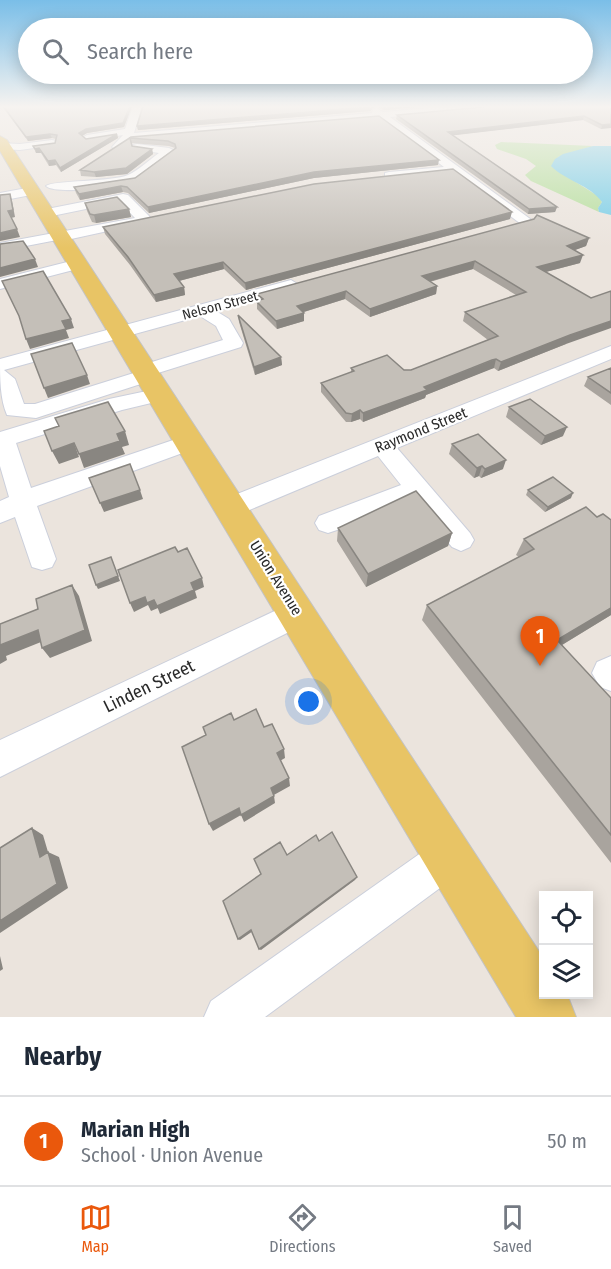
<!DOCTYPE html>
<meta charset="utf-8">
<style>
body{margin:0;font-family:"Fira Sans Condensed",sans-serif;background:#f2f2f3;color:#1f2937}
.controls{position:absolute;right:18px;bottom:18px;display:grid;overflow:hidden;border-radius:0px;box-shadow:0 3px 15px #0003}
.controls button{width:54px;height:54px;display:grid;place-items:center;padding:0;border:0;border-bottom:2px solid #e0e1e3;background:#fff;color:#1f2937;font:30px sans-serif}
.you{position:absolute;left:309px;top:702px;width:21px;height:21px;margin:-15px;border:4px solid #fff;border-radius:50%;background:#1a73e8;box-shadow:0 0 0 9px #1a73e833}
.badge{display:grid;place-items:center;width:39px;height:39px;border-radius:50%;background:#ea580c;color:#fff;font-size:20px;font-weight:700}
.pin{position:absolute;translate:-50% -50px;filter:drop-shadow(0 2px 3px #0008)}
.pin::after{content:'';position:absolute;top:32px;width:21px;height:18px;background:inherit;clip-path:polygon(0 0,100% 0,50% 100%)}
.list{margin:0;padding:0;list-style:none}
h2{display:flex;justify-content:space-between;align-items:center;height:78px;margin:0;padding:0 24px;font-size:26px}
h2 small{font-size:20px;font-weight:400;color:#747a83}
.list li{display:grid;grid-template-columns:39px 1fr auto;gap:18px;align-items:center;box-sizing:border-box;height:90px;padding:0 24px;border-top:2px solid #e0e1e3}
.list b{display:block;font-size:22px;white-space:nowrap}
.list p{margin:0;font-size:20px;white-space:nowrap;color:#747a83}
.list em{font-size:20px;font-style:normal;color:#747a83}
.icon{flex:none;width:33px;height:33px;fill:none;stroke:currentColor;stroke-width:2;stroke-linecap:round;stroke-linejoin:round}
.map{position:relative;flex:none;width:611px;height:1017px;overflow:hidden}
.search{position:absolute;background:#fff;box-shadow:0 3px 15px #0003;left:18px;right:18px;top:18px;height:66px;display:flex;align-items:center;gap:15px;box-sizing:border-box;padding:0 21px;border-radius:33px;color:#747a83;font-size:22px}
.sheet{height:168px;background:#fff}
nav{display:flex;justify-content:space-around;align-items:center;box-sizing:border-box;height:84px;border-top:2px solid #e0e1e3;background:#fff;font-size:16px;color:#747a83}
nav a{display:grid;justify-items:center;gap:3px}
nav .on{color:#ea580c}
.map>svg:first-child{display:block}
.green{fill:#b5de9c}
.water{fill:#76cde7}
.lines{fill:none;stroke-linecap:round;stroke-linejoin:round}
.minor-casing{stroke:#cbcfdb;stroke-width:2}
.major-casing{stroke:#c3c3c3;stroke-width:2}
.minor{fill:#fff;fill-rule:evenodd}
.major{fill:#e8c465;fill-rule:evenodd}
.wall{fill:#a9a49e}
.shaded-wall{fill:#898681}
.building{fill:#c4bfb8;stroke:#898681;stroke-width:1.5}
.labels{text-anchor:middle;stroke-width:4.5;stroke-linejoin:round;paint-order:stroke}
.far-street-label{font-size:14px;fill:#2a2a2a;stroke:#fff}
.street-label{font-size:15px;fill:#2a2a2a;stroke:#fff}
.near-street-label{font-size:18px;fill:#2a2a2a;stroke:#fff}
</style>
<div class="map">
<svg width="611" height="1017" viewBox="0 0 611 1017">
<rect width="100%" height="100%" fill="#ebe4dd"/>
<path class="green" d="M501,142l92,4 -35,11 -3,12 43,27 4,6 -4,6 1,4 -68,-31 -6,-6 11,-9 -10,-7 -29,-10 -2,-4z"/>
<path class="water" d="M593,146h18v69l-12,-3 -1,-4 4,-6c-12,-17 -36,-21 -51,-36l4,-7 8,-5z"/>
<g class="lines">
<defs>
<path id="minor" d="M133,106h9l-8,27 238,-20 1,-4 3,-1 7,4 70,-6h33l-4,3 -92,8 143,104 -7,4 -5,-1 -68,-51 -68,6v-6l4,-1 55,-5 -65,-49 -248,22 -14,10 -5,-3 11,-12 -36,6 -5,-3 5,-3 38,-6z
M52,140l4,1v4l-36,5 -20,-1v-6l20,1z
M137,144l32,4 6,3c-8,8 -31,28 -42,31 -14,5 -77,13 -87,4 7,-6 67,-4 82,-11 11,-5 21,-15 31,-22l-26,-4v-4z
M32,187l4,1 2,3 -2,3 -36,7v-8z
M123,194l5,1 21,21 2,3 -2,3 -87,19 -5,-1 -57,11v-8l135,-25 -15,-16 -73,15 -7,-4 7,-4z
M79,259l8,5 -2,3 -85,22v-10z
M291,280l8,5 -2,3 -81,23 13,8 14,24 -2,4 -83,26 1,2 -3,4 -120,39 -29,-3c-7,-16 -7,-37 -7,-56zM200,316l16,10 7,14 -84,26 -3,4 1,2 -102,32h-11l-9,-25 -11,-9z
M611,346v13l-214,89 73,85 4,7 -4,7 -9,4 -9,-4 -39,-47 -76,30 -9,3 -9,-3 -4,-7 4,-7 82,-31 -23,-29 -138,58 -9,3 -9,-3 -4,-7 4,-7z
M161,388l7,1 3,5 -3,5 -46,11 -106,33 15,45 160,-54 8,3 3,5 -3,5 -162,59 19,53 -4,8 -10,3 -10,-3 -17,-50 -15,6v-22l9,-4 -9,-31v-34l109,-33z
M298,600l11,4 4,9 -4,9 -309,155v-37z
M611,656v35l-11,-4 -8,-14 5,-11z
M449,837l14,6 6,14 -6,14 -198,146h-61l7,-16 224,-158z"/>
<path id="major" d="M0,136l7,4 537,819v35h23l9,23h-60l-516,-866z"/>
</defs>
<use href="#minor" class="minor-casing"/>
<use href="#major" class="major-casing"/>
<use href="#minor" class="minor"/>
<use href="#major" class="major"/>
</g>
<path class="wall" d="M2,106h130l-8,21 -37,6 -5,3 4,3 31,-5 1,4 -57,34 -5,-7 -7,1 -8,-13h-5l-3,-7 22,-3 1,-4 -4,-1 -24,3z
M143,106h286l-45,4 -9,-4 -5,5 -232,19 -1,-4z
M611,106l-10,23 -18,-9 -130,15 104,72 -2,5 -27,2 -132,-95 1,-4 86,-8z
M131,137l307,28 -124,13 -165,35 -21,-20 -5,-1 -43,8 -4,-7 -2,-6 61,-9 40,-30 -6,-2 -38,-3 1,3 20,3 1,5 -26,20 -31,3 -15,-1 -1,-6z
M85,203l44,6 2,8 -35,6 -4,-1 -5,-11z
M510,219l-264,71 -22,-21 -45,12 5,6 1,8 -29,7 -26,-37 -25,-31 -2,-7z
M589,238l-3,8 -11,4 5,13 -34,9 20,72 -68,27 -4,-3 -4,1 -64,26 -1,3 -62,24 -3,-3 -9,3h-5l-25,-30v-9l30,-11v-4l60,2 77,-30 -25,-19 2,-9 51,-17 -43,-26 -43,13 7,4 -1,8 -66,23 -25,-18 -41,13v9l-27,8 -20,-20v-15z
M238,315l43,42 1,8 -27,10 -16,-53z
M611,368v37l-27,-19 4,-9z
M509,407l54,29 -22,9 -35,-28z
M452,444l51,25 -22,9 -2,-2 -5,2 -25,-24z
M528,490l43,8 -26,14 -19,-17z
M338,528l114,5 -4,13 -82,41 -29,-46z
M524,539l87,76 -49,30 49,53v165l-189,-243 5,-15 92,-48 -3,-2z"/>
<path class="shaded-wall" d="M130,106h2l-8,21 -37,6 -7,4 -1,-4 7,-4z
M375,106l-5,5 -232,19 -1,-4z
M384,106h45l-45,4z
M584,116l-1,4 -135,16v-4z
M611,124v4l-10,1 1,-4z
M50,134l2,4 -24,3 -2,-4z
M117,134l1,4 -57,34 -1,-4z
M39,148l2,5h-5l-1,-4z
M152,149l1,5 -26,20 -31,3 -2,-5z
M55,160l1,5 -7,1 -1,-5z
M439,160l-1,5 -124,13 -165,35 -1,-6 166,-35z
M121,186l2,6 -43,8 -1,-6z
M10,194l2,7 3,16 -4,1 -3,-7z
M557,207l-2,5 -27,2 1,-5z
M129,209l2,8 -35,6 -2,-8z
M512,212l-2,7 -264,71 -1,-7z
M17,229l3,8 -20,4v-8z
M589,238l-3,8 -22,8 3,-8z
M583,255l-3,8 -46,12 3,-8z
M35,259l3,8 -38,10v-9z
M475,261l-2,8 -52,15 1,-8z
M223,262l1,7 -49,13 -1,-8z
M437,286l-1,8 -66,23v-8z
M184,287l1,8 -29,7 -2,-7z
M346,291l-1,8 -48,15v-8z
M304,313v8l-27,8 -1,-8z
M71,319l3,9 -8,2 3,8 -39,11 -4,-10 36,-18z
M611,321v7l-45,16 -68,27 3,-9 69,-27z
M281,357l1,8 -27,10 -1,-8z
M496,359l-2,9 -68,27 -1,3 -62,24v-9l61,-26z
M87,375l3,9 -42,14 -4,-10z
M360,410v9l-9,3 1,-8z
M567,427l-4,9 -22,9 4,-9z
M125,431l4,14 -7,2 3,7 -41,14 -5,-14 38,-20z
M74,443l5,14 -20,7 -7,-13z
M506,460l-3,9 -22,9 4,-9z
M482,466l-3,10 -5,2 3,-10z
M140,490l3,9 -39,13 -4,-9z
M573,493l-2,5 -26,14 3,-5z
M452,533l-4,13 -82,41 2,-13z
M111,557l9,24 -22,8 -2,-4z
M202,578l2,9 -9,4 2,7 -37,16 -3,-8 34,-23z
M72,585l7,11 13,45 -42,17 -8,-10z
M145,597l9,3 4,8 -7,3 -3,-6 -14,7 -4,-9z
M611,608v7l-64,39 10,-14z
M38,630l8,10 -40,16 1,4 -7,4v-19z
M284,749l1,9 -7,4 -1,-9z
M289,778l1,8 -18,10 -1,-8z
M274,796l1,7 -31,19 -3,-7 -28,16 -4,-7 30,-16z
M32,828l11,7 5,17 11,5 9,31 -68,45v-12l40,-64z
M357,877l-2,3 -94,70 -2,-1z
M251,930l2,1 -13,9 -2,-1z
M0,956l3,13 -3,2z"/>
<path class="building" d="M3,106h127l-7,17 -37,6 -7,4 7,6 31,-5 -57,34 -5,-8 -7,1 -9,-13 -4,1 -2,-3 22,-3 2,-8 -7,-1 -24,3z
M143,106h229l-2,1 -233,19z
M485,106h126v18l-9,1 -18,-9 -136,16 109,75 -28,2 -132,-94 86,-8z
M379,116l60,44 -125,12 -166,35 -21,-20 -6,-1 -42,8 -5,-7 61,-9 41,-30 -1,-4 -7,-3 -38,-3 2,8 20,3 -26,19 -32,4 -14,-2 51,-33z
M453,169l59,43 -267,71 -22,-21 -49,12 10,13 -30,8 -26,-38 -25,-30 211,-43z
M10,194l3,16 -5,1 9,18 -17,4v-38z
M117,197l12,12 -35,6 -4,-1 -5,-11z
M537,215l52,23 -22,8 16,9 -46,12 54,31 20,-7v30l-41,14 -69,27 -5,-3 -4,1 -68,27 3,3 -64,23 -3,-3 -8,4 -6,-1 -25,-30 33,-12 -3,-3 36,-13 17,15h7l87,-34 -33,-24 61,-20 -51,-31 -53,15 15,10 -67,23 -24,-18 -49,15 7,7 -28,8 -20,-20 7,-2 -6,-5 277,-75z
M23,241l12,18 -35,9v-24z
M43,271l28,48 -9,2 4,8 -40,10 -7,-23 -17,-35z
M238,315l43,42 -27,10z
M72,343l15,32 -43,13 -13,-34z
M611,368v25l-23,-16z
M530,399l37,28 -22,9 -36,-29z
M108,402l17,29 -8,3 3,7 -41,13 -5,-11 -22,8 -8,-20 15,-5 -4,-8z
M478,434l28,26 -21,9 -3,-3 -5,2 -25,-24z
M130,464l10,26 -40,13 -11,-25z
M553,477l20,16 -25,14 -20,-17z
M416,491l36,42 -84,41 -30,-46z
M586,507l11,10 6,-3 8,6v88l-54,32 54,58v137l-184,-230 107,-56 -10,-10z
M175,547l3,5 9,-4 15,30 -11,5 3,7 -37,16 -3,-6 -7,3 -2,-6 -15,6 -12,-33z
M111,557l7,19 -22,9 -7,-20z
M72,585l13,45 -43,18 -4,-18 -38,15v-21l38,-15 -2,-10z
M256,709l8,18 8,-3 12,25 -7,4 12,25 -18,10 3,8 -33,19 -2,-7 -30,16 -27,-77 24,-12 -3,-8 28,-14 3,7z
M32,828l8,29 8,-5 9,32 -57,37v-73z
M332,832l25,45 -98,72 -8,-19 -13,9 -15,-38 38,-27 -7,-15 26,-17 7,13 29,-20 3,6z"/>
<linearGradient id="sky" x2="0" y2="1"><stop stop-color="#7abee8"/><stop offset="0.43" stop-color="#f6f3f0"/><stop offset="1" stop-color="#f6f3f0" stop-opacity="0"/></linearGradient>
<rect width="611" height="248" fill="url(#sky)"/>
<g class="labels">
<g class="far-street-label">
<text transform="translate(220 305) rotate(-15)" y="5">Nelson Street</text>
</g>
<g class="street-label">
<text transform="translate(421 430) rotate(-22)" y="5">Raymond Street</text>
<text transform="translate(276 578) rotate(58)" y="5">Union Avenue</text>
</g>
<g class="near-street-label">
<text transform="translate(149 686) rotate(-26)" y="6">Linden Street</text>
</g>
</g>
</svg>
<div class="controls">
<button><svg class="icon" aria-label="locate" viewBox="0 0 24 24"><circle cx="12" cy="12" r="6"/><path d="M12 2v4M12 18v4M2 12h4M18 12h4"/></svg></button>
<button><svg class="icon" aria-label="layers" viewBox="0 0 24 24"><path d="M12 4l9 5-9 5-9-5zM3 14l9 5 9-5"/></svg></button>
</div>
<div class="you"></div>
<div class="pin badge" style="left:540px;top:666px">1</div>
<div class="search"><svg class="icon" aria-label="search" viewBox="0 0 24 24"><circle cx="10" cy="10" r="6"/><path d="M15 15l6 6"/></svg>Search here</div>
</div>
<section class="sheet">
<h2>Nearby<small></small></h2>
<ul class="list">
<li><span class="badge">1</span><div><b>Marian High</b><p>School · Union Avenue</p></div><em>50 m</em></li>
</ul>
</section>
<nav>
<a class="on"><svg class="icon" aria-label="map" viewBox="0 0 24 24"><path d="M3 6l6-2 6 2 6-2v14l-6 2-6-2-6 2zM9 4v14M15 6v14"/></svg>Map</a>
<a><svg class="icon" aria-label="directions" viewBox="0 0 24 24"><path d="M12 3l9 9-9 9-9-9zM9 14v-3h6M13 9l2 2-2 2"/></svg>Directions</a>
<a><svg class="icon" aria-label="saved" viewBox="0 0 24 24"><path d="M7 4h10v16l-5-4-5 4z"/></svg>Saved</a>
</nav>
